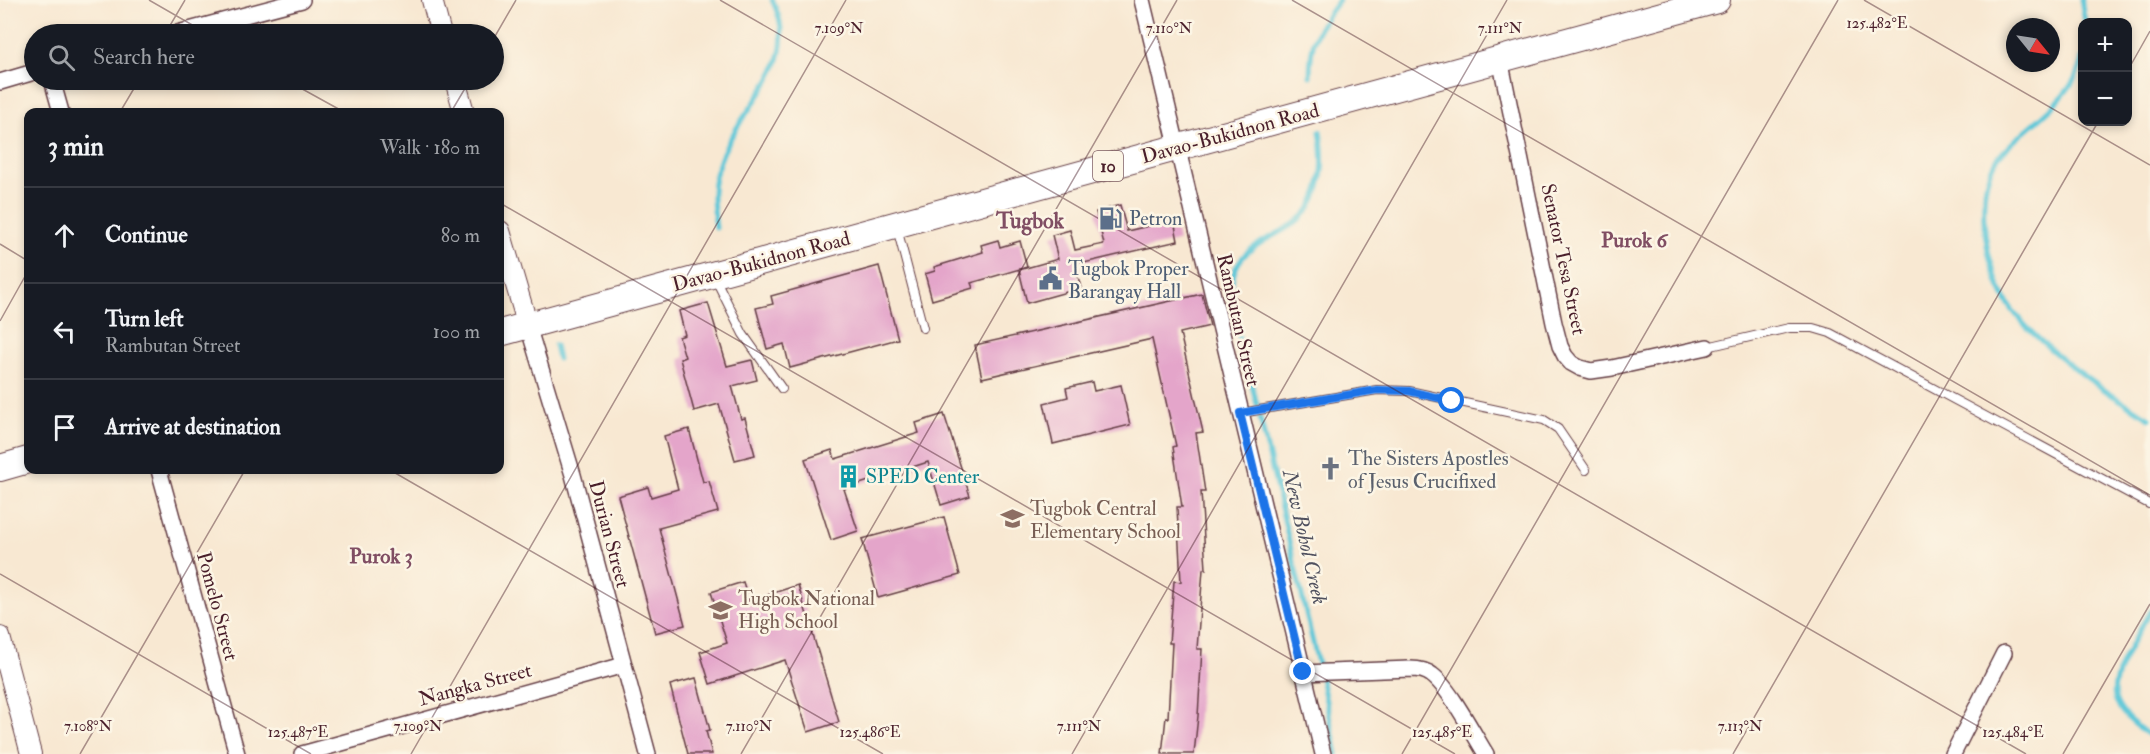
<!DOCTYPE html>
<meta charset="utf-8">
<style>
body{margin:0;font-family:"IM FELL Double Pica",serif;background:#242831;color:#f1f3f6}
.controls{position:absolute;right:18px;top:18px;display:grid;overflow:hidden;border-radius:12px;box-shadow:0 3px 9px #0003}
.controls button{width:54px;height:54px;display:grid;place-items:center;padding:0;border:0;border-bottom:2px solid #363941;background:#171b24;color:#f1f3f6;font:30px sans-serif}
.compass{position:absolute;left:2006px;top:18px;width:54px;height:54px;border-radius:50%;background:#171b24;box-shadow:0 3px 9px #0003;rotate:120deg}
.stop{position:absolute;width:18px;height:18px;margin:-14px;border:4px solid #1a73e8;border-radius:50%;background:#fff}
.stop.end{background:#1a73e8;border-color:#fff;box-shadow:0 2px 6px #0008}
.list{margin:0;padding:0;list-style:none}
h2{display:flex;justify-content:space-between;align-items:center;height:78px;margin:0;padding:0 24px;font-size:26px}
h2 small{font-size:20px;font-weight:400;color:#9ea1a6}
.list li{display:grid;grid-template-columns:39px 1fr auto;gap:18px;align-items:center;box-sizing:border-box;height:96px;padding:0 24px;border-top:2px solid #363941}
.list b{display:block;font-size:22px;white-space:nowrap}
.list p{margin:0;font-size:20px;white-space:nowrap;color:#9ea1a6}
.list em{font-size:20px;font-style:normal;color:#9ea1a6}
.icon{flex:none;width:33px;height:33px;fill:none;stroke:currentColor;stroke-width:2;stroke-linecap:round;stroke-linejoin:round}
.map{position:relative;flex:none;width:2150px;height:754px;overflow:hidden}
.search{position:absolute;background:#171b24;box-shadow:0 3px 9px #0003;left:24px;top:24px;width:480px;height:66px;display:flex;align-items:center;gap:15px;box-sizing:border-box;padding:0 21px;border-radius:33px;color:#9ea1a6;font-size:22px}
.panel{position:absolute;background:#171b24;box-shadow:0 3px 9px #0003;left:24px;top:108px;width:480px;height:366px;border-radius:12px}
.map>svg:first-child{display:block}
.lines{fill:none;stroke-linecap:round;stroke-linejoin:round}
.stream{stroke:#5dc7d8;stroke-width:5}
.building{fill:#e4a5ca}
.service-casing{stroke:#643d44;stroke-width:10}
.minor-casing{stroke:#643d44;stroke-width:18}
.tertiary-casing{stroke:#643d44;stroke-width:22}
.trunk-casing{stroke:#643d44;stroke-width:28}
.service{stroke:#fff;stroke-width:8}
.minor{stroke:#fff;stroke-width:15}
.tertiary{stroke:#fff;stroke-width:20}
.trunk{stroke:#fff;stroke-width:26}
.route{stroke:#1a73e8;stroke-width:8}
.ticks{fill:none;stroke:#4a1f2b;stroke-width:1.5;stroke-opacity:0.45}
.labels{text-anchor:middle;stroke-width:5;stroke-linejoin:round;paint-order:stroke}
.shield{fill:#fcf5e5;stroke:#7f5f63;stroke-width:1.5}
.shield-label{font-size:18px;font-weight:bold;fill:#4a1f2b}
.street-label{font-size:20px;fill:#4a1f2b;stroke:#fcf5e5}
.service-label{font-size:20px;fill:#4e5e75;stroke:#fcf5e5;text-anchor:start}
.worship-label{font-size:20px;fill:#5b616d;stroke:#fcf5e5;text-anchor:start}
.culture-label{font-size:20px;fill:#0d838f;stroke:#fcf5e5;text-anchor:start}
.education-label{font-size:20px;fill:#785e54;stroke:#fcf5e5;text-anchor:start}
.neighbourhood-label{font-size:21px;font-weight:bold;fill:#804e63;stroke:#fcf5e5}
.water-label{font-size:21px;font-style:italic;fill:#50515f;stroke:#fcf5e5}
.quarter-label{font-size:22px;font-weight:bold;fill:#804e63;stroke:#fcf5e5}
.ticks-label{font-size:15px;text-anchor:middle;fill:#4a1f2b;stroke:#fcf5e5;stroke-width:5;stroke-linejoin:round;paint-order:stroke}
</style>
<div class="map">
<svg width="2150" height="754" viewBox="0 0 2150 754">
<rect width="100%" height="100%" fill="#fcf5e5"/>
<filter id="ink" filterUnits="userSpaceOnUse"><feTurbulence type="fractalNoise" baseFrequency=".0167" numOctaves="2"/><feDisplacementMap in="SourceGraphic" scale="12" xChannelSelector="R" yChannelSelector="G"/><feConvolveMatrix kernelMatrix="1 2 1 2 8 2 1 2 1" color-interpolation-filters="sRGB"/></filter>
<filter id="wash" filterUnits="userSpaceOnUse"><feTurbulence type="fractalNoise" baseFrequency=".008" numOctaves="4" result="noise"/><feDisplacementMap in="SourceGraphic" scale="24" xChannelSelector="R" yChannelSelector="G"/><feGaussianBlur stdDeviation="1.35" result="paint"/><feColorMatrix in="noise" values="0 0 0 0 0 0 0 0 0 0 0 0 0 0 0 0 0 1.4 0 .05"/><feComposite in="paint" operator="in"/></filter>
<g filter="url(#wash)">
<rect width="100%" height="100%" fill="#f8e8d2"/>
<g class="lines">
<path class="stream" d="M2081,0l4,22
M2082,59c-10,45 -58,66 -85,100 -12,16 -14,42 -13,62 2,27 8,54 22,79 24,42 101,94 144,118
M1310,76c0,-36 7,-48 29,-76
M716,228c-2,-17 -5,-35 -1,-51 4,-18 13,-36 23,-51 21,-33 51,-61 42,-104 -1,-7 -5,-15 -8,-22
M555,345l3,14
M1257,404c-7,-24 -13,-47 -19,-71 -3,-13 -8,-28 -7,-41 1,-57 58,-50 80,-86 14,-24 13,-49 9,-75
M1260,418l58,246
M2150,611c-10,20 -41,65 -35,87 5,17 22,28 35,38
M1321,677l16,77"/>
</g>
<g id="blocks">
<path class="building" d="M1120,205l7,26 47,-11 4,21 -103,24 6,23 -54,15 -8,-33 39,-11 -6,-24 18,-5 5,20 29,-6 -8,-32z
M998,240l2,7 20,-6 7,26 -56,16 2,5 -41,12 -7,-26 10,-3 -1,-4 49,-15 -2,-7z
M879,266l19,73 -108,29 -6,-24 -17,5 -11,-41 17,-4 -2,-8z
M1202,294l8,32 -30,7 23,99 -7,1 9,59h-4l5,77h-3l-6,80h5l-4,67 -4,38h-32l4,-37 2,1 4,-75h-3l5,-62 7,1 -4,-75h5l-9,-60 3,-1 -24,-107 -170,39 -7,-33z
M708,303l19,63 25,-6 5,20 -25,6 9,33 4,-1 10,37 -20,5 -16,-56 -25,7 -14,-52 5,-2 -6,-20 6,-2 -6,-24z
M1092,382l2,9 27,-6 9,40 -77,19 -9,-41 24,-6 -2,-9z
M944,414l26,82 -29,9 -13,-43 -84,27 14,42 -27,9 -26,-81 27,-9 3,9 84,-26 -3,-10z
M689,429l14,53 6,-1 9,31 -59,16 26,97 -30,8 -37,-137 30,-9 3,10 27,-8 -14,-53z
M944,517l16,58 -82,23 -16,-59z
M743,582l6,19 49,-16 41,137 -31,10 -23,-72 -75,24 -10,-32 27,-9 -16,-51z
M696,678l14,52 -4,1 6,23h-24l-18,-69z"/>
</g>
</g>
<g filter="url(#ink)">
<use href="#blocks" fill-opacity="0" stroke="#643d44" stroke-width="1.5"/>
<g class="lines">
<defs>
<path id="service" d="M897,228l26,100
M715,278l28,56 39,55
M1707,347l82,-19h24l17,5 319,171
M1241,413l136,-23 32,1 135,29 14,9 28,41"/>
<path id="minor" d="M1142,0l181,754
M174,34l128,-34
M1500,59l54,264 6,23 5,10 6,7 9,5 11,3 21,-3 95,-21
M52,80l9,32
M0,82l34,-10
M528,326l45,149 75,279
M159,470l78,284
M1303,673l107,-4c8,0 16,1 22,6 17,12 42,60 54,79
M302,754l322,-89
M1953,754l51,-101"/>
<path id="tertiary" d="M432,0l9,34
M455,80l9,32
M500,231l28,95
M0,637l31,117"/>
<path id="trunk" d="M500,333l1217,-333
M0,468l28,-8"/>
</defs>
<use href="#service" class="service-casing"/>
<use href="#minor" class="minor-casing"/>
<use href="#tertiary" class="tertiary-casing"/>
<use href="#trunk" class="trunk-casing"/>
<use href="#service" class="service"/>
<use href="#minor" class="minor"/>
<use href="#tertiary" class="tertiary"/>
<use href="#trunk" class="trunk"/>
</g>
</g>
<g class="lines" filter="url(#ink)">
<path class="route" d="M1303,672l-63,-259 137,-23 32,1 43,10"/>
</g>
<path class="ticks" d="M149,0l59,34M720,0l1306,754M1292,0l858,495M1864,0l286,165M165,34l20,-34M494,38l22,-38M2128,70l22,-39M286,80l58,32M120,112l19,-32M451,112l19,-32M500,203l955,551M0,244l28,17M0,321l28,-50M390,470l493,284M0,574l311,180M80,754l165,-284M411,754l435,-754M741,754l436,-754M1072,754l435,-754M1402,754l436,-754M1733,754l365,-632M2063,754l87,-150"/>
<defs>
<symbol id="fuel-bare" viewBox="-9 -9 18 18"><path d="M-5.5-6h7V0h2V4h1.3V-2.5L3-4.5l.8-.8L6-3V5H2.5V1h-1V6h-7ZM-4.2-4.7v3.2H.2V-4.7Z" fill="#5c6f8a" stroke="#fcf5e5" stroke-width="2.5" paint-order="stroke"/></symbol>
<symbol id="civic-bare" viewBox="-9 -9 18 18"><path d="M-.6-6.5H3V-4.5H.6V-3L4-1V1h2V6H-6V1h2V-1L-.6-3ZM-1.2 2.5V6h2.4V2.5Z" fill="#5c6f8a" stroke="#fcf5e5" stroke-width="2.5" paint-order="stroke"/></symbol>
<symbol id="church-bare" viewBox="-9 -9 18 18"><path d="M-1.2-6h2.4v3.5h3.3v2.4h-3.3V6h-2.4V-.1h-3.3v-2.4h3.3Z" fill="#6b7280" stroke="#fcf5e5" stroke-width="2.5" paint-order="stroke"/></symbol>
<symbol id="building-bare" viewBox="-9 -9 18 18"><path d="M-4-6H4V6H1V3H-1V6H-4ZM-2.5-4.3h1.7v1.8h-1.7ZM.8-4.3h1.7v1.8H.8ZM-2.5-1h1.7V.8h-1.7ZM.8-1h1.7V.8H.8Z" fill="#0f9aa8" stroke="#fcf5e5" stroke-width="2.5" paint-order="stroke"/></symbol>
<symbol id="school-bare" viewBox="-9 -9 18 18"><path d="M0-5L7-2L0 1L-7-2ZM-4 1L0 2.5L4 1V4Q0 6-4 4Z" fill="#8d6e63" stroke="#fcf5e5" stroke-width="2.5" paint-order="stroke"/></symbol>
</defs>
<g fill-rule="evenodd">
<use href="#fuel-bare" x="1094" y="202" width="33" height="33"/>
<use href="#civic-bare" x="1034" y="262" width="33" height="33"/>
<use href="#church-bare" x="1314" y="452" width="33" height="33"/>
<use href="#building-bare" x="832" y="460" width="33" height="33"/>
<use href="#school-bare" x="996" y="502" width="33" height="33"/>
<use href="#school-bare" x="704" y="594" width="33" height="33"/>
</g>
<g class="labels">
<rect class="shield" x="1093" y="151" width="30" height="30" rx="4.5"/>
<g class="shield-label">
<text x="1108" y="172">10</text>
</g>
<g class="street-label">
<text transform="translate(1230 133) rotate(-15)" y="7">Davao-Bukidnon Road</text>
<text transform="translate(1564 259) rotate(78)" y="7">Senator Tesa Street</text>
<text transform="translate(761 261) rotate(-15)" y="7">Davao-Bukidnon Road</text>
<text transform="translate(1239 320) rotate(77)" y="7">Rambutan Street</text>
<text transform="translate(610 534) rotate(75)" y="7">Durian Street</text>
<text transform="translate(218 606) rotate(75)" y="7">Pomelo Street</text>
<text transform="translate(475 684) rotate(-15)" y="7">Nangka Street</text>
</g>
<g class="service-label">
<text x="1129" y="225">Petron</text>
<text x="1068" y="275">Tugbok Proper<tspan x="1068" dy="23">Barangay Hall</tspan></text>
</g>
<g class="worship-label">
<text x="1348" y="465">The Sisters Apostles<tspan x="1348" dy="23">of Jesus Crucifixed</tspan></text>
</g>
<g class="culture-label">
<text x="866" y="483">SPED Center</text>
</g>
<g class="education-label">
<text x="1030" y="515">Tugbok Central<tspan x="1030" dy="23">Elementary School</tspan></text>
<text x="738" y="605">Tugbok National<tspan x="738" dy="23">High School</tspan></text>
</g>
<g class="neighbourhood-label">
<text x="1634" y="247">Purok 6</text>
<text x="381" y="563">Purok 3</text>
</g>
<g class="water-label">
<text transform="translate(1305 537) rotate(77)" y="7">New Bohol Creek</text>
</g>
<g class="quarter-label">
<text x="1030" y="228">Tugbok</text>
</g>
</g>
<g class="ticks-label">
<text x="1877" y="28">125.482°E</text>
<text x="839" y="33">7.109°N</text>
<text x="1169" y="33">7.110°N</text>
<text x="1500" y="33">7.111°N</text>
<text x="88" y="731">7.108°N</text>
<text x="418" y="731">7.109°N</text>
<text x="749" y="731">7.110°N</text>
<text x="1079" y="731">7.111°N</text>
<text x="1740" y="731">7.113°N</text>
<text x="298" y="737">125.487°E</text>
<text x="870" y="737">125.486°E</text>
<text x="1442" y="737">125.485°E</text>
<text x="2013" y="737">125.484°E</text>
</g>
</svg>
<div class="controls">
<button>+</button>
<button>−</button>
</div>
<svg class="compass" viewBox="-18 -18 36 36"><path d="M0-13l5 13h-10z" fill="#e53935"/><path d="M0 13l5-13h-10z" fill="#9ea1a6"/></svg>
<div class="stop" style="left:1452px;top:401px"></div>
<div class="stop end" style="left:1303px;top:672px"></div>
<div class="search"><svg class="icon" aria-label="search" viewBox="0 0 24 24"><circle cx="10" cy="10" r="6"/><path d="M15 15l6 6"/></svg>Search here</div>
<section class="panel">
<h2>3 min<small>Walk · 180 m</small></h2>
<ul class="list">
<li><svg class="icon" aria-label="ahead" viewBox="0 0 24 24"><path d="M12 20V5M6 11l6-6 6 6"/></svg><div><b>Continue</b></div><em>80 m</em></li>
<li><svg class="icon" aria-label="left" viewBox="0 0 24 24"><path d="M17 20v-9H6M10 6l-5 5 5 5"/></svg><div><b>Turn left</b><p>Rambutan Street</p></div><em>100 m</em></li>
<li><svg class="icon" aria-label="arrive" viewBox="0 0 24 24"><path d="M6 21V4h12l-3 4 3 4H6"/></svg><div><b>Arrive at destination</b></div></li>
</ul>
</section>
</div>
